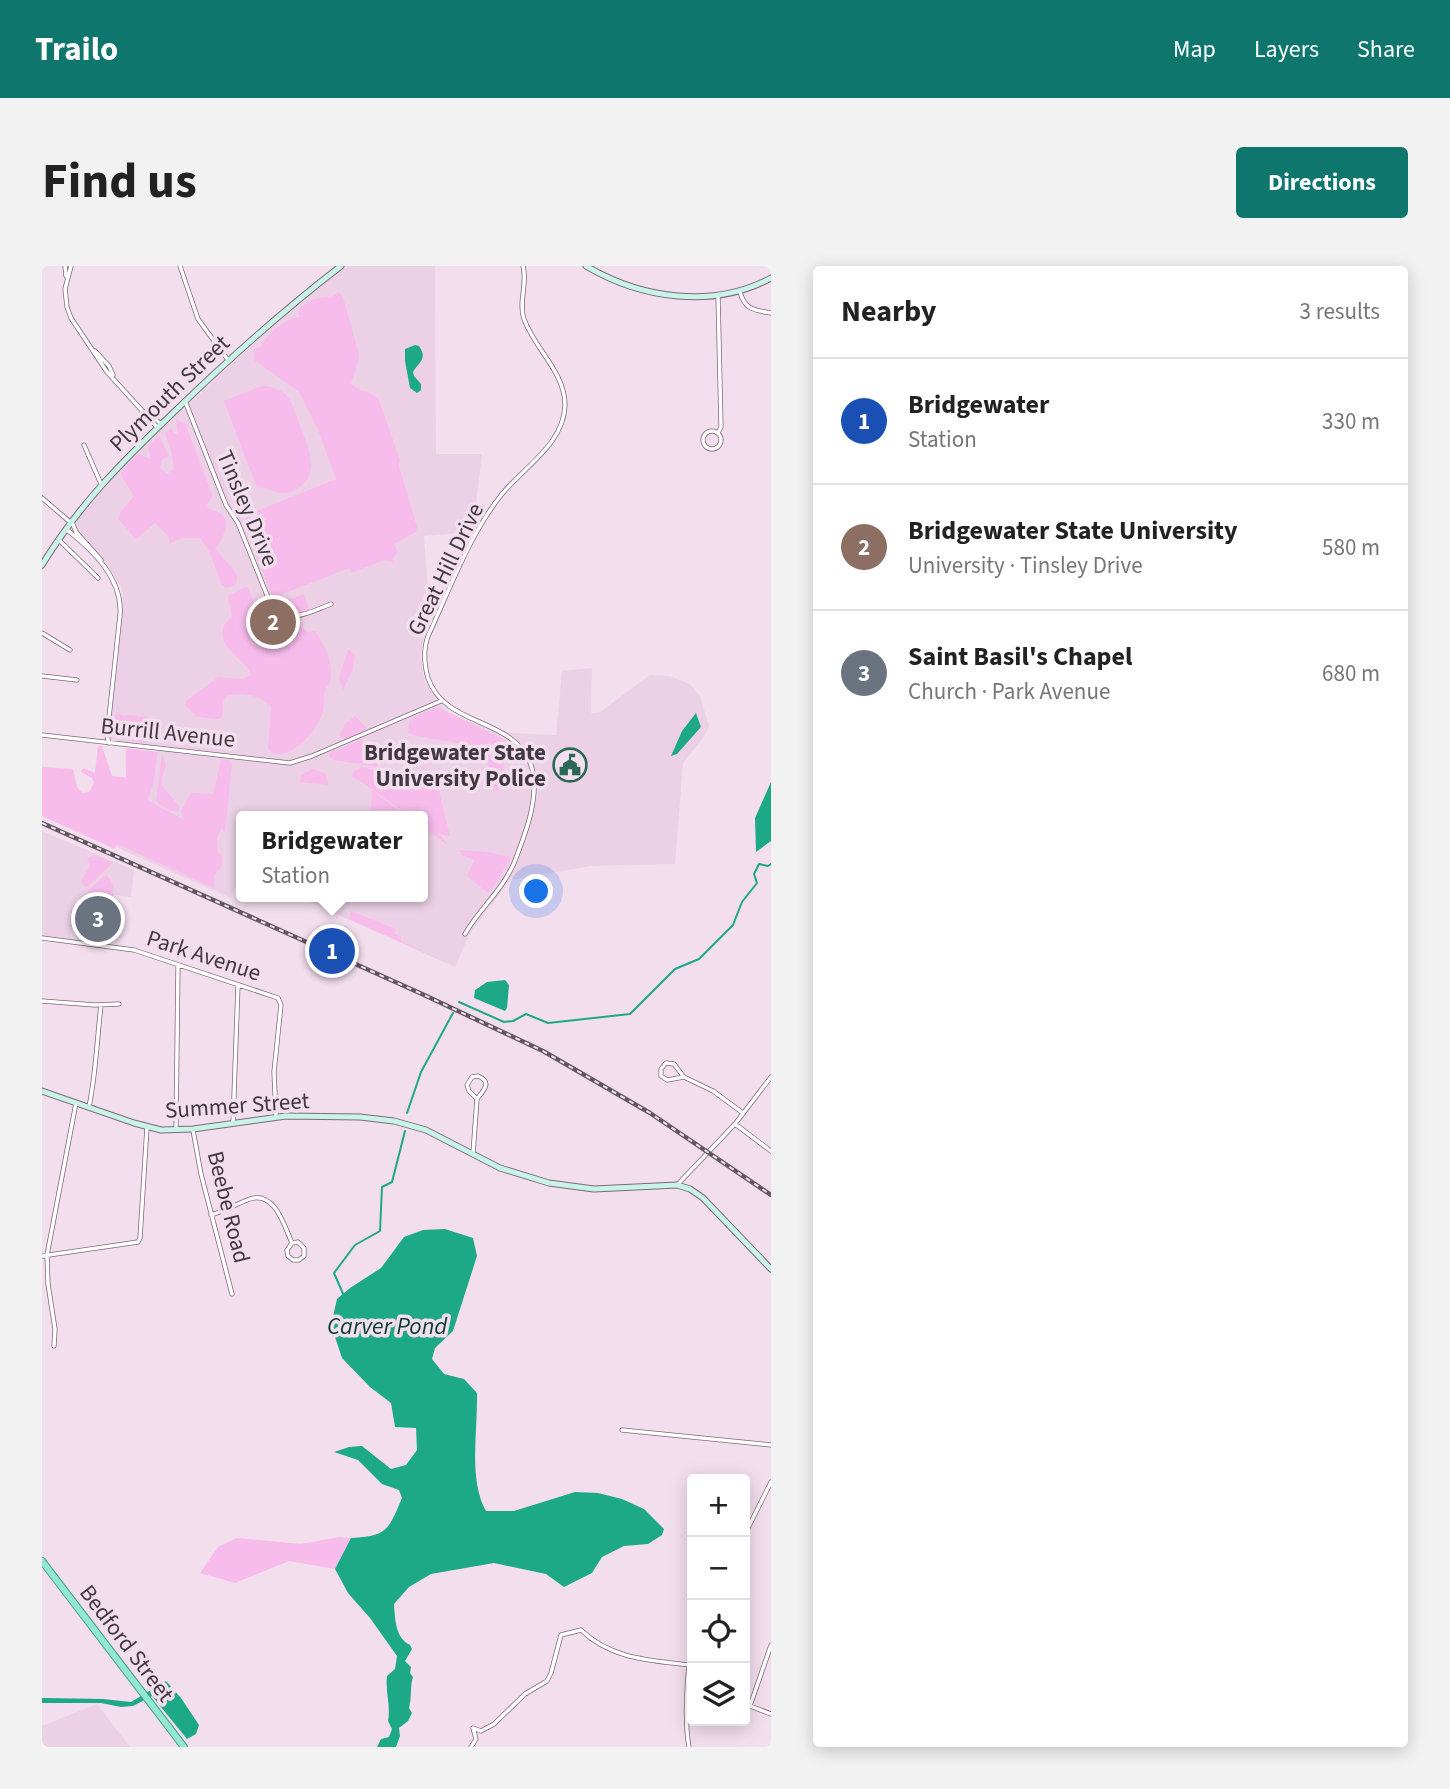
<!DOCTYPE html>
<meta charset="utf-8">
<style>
body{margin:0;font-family:"Source Sans 3",sans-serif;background:#f2f2f2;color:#222}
.controls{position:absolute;right:21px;bottom:21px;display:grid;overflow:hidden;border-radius:7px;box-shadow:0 4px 18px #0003}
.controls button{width:63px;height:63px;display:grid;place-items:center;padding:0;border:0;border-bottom:2px solid #e0e0e0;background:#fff;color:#222;font:35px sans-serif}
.you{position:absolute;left:495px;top:626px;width:24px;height:24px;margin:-18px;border:5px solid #fff;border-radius:50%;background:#1a73e8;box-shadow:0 0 0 10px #1a73e833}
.badge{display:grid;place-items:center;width:46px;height:46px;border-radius:50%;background:#0f766e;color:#fff;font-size:23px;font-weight:700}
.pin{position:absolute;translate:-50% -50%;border:4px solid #fff;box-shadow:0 2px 7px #0006}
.popup{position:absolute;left:194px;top:545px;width:192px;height:91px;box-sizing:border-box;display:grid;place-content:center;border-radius:7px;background:#fff;filter:drop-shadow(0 2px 5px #0005);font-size:23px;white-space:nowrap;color:#767676}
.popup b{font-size:26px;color:#222}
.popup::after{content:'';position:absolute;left:50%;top:100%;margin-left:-14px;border:14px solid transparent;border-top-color:#fff}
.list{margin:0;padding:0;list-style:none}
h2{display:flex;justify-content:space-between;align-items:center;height:91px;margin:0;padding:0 28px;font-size:30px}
h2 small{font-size:23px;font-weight:400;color:#767676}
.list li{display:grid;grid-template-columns:46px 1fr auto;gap:21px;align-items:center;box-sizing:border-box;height:126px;padding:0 28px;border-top:2px solid #e0e0e0}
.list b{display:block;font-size:26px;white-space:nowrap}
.list p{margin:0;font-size:23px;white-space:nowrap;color:#767676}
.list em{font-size:23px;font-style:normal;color:#767676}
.icon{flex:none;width:38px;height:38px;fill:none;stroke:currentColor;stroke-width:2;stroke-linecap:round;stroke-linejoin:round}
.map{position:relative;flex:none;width:729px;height:1481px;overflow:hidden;border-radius:7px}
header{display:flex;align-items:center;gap:42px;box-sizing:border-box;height:98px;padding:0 35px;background:#0f766e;color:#fff}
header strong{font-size:33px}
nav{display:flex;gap:38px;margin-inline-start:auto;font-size:24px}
.intro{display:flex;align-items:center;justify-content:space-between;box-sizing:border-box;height:168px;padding:0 42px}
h1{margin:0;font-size:49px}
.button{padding:18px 32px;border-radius:7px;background:#0f766e;color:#fff;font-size:24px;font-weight:700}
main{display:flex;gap:42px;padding:0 42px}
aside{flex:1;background:#fff;border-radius:7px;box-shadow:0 4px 18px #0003}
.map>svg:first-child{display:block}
.built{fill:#ecd1e6}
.green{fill:#f7bcec}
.water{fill:#1ea986}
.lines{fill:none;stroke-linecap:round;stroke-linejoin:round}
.stream{stroke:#1ea986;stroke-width:2}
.street-casing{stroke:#7c6a78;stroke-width:5}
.secondary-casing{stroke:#7c6a78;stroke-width:7}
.primary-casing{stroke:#46a189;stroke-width:8}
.street{stroke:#fff;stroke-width:3.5}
.secondary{stroke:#c8f4e8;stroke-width:5}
.primary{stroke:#92e8d0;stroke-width:6}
.rail-casing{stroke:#61575f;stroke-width:4.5}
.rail{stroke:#f3deee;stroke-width:2;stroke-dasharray:5;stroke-linecap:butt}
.labels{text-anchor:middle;stroke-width:7;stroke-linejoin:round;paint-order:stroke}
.street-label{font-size:23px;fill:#41393f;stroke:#f3deee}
.poi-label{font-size:23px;font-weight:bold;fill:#41393f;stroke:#f3deee;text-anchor:end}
.water-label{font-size:24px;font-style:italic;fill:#053f30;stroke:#f3deee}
</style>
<header>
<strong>Trailo</strong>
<nav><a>Map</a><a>Layers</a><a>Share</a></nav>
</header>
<div class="intro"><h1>Find us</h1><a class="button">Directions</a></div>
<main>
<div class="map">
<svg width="729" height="1481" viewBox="0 0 729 1481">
<rect width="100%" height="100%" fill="#f3deee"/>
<path class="built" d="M305,0h88l1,188h46l-8,66 6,1 -6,11 -50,4 5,67h-4v28l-5,25 5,25 11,19 14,13 44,19 62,3 6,-64 30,-3 -1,45 9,-1 50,-37 19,1 21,8 10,12 9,30 -5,11 -21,26 -8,101 -84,2 -81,14 -41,55 -14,32 -157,-70h125v-81h-182v56l-10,26 -131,-58 7,-65 47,6 5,-35 -50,-6 14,-144 -2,-10 -20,-29 -23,-26 -2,-10 34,-41 39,-39 143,-133z
M0,565l92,39 -3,27 -40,-5 -15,8 -6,40 -28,-4z
M55,1438l33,43h-88v-21z"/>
<path class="green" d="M296,26l5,5 16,57 -1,8 -7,22c8,8 20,6 28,16l21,60 -1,6 18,61 -1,5 -22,12 4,8 -6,7 2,4 -10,-3 -33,13 -2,-5 -76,30 -29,-73 3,-10 89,-36 -18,-49 -19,-38 -45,-32v-11l6,-2c6,-11 26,-30 39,-30v-8c5,-4 10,-8 16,-10 9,-3 16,0 23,-7z
M219,120c10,0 18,2 25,9 7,8 10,19 13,29 9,22 24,53 -6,67 -15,7 -24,-5 -36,-3l-33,-87z
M134,154l9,3 28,73 -6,8 1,4c3,2 7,2 10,4 17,9 3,27 -2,37l21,25v8l-3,4 -8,2 -4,-3 -13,-34 -9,-13h-17l-13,5 -2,-7 -13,-13 -19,16 -17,-19 1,-7 14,-17 -12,-19 -1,-5 17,-18 13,5 -3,-12 11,-12 10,21 -7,4 -2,8 7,6 7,-5 -2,-14 -7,-22 6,-5 3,5 4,1z
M205,320l10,24 -1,13 16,-6 23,5 13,10 7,-1c10,14 16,27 16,45 0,7 -4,9 -6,15 -3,6 0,15 -2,21 -6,18 -30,48 -51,41l-4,-5 3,-42c-12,-11 -29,-14 -44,-10l-4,5 -1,16 -3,2 -22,-2 -12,-12 1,-4 32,-24 25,2 8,-4c-3,-15 -38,-27 -26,-51 2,-3 5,-5 7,-8l-4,-20z
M262,328l5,14c-8,10 -22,6 -32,0l-1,-3z
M306,383l7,6 -2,14 -10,21 -4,-12z
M395,441l66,32 1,41 -6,10 -2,1c-9,-11 -3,-25 -13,-36 -16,-17 -55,-13 -75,-22l2,-14z
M73,448l8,1 2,2 1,-2 22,2 1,4 -3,3 -9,-1 3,10 9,4v4l-3,2 -29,-5 -4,-6z
M313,450l14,14 -23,10 -2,-3 -3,1 -1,-4 5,-10z
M319,474l9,8 8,19 -45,-7 -4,-4v-3z
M56,480h4l10,30 14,2v-30l32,4 -4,29 -6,19 36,20 -3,-9 10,-18 22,1 8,-35 7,1 4,4 -7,69 -3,-6 -5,12 1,13 4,3v11l-8,9v13l-97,-44 -2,5 -73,-33v-49l31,2 4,18 5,6 7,-1 5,-9 -2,-5 -11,-6 2,-4 12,5z
M120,488l4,11 -4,12v9l18,21 -2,5c-8,-2 -18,-4 -22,-12z
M320,501l23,5 54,19 11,45 -11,-2 9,11 -25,-18v-11c-27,0 -47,-30 -72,-39l3,-6z
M271,503l12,4 4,12 -29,-3 1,-7z
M330,524l34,26h-35z
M417,584l28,2 24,5 -12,22 -11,14 -21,-17 7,-16 -12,-5z
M53,589l18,8 -27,25 -5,-7 9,-15 -3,-8z
M64,609c13,13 5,23 5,38h-9l1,-13 4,-1v-3l-17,-2 -3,-3z
M309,645l45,18 -1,5 6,3v4l47,22 -99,-44z
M297,1271l12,1 -16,31 -46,-8 -54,22 -35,-10 18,-26 19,-9 64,6z"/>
<path class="water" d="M373,79l4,1c9,13 0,16 -6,26l1,4 7,8v6l-4,3 -7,-5 -5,-27v-12z
M654,447l5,14 -24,27 -6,2 11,-25z
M729,516v59l-15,11 -1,-34z
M463,714l4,5 -2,23 -2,3 -31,-13 1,-8 12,-8z
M403,963l28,9 4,18 -24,75 -18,17 -3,11 12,15 20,5 13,14c1,37 -9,86 9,118h28l61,-19 23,1 24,6 22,10 20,20 -2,6 -14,9 -24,2 -22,11 -10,16 -28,14 -18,-13 -52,-11 -63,11 -22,13 -15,17c1,14 1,34 16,41l2,4 -7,12 6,6 -1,6 3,4c-3,7 -1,21 -4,31l3,5 -4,8 -9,7 1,8 -4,11h-19l4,-8 8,-2 3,-8 -4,-8c3,-15 -3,-30 -1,-45l8,-7 2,-13 -27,-38 -22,-25 -13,-24 16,-31c36,-2 37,-7 51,-40l-3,-8 -17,-6 -24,-24 -24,-8 15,-5 13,-1 29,23 15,-4 11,-15 -1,-22 -21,-1 -4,-24 -21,-16 -28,-29 -11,-33 6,-26 13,-11 31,-20 23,-31 19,-7z
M124,1415l15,17 18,27 -3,9 -9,5 -35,-43 -19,10 -12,1 -20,-4h-59v-5h4l57,1 28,3z"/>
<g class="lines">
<path class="stream" d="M417,736l45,20 9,-1 13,-7 22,9 82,-9 45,-45 24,-10 34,-34 9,-23 15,-19 -3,-9 5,-10 9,2 3,-2
M365,847l14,-41 32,-59
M302,1030l-10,-23 21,-28 25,-14 2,-44 10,-5 13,-51"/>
<defs>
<path id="street" d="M23,0l1,10
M29,0l-6,23 2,18 4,11 36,54 50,55
M138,0l18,53 30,41
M698,26c5,18 14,18 31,21
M676,30l3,131 -3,6
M53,85l14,15 4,9
M143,135l41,104 12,18 33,82c17,21 39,7 60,-1
M104,146l15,12
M661 174a9 9 0 1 1 18 0a9 9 0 1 1-18 0Z
M42,179l17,39
M0,232l28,24
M30,256l4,10 25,28
M24,263c27,21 57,50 54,86l-13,121 2,7
M17,274l39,38
M0,367l28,17
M0,410l35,4
M0,469l248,28 22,-7 129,-55
M423,668c14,-25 37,-43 49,-71 11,-28 27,-68 17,-98 -18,-49 -86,-37 -103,-87 -4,-14 -5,-28 0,-42 22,-47 41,-101 74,-142 23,-28 62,-50 63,-89 0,-33 -31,-57 -41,-86 -6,-17 4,-36 -1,-53
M0,672l92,12 144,48 3,7 -7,67 2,44
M0,735l53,4 24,-1
M436,810c15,6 5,15 -1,23l-8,-8 -2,-6 5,-8z
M642,811l-17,3 -6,-4v-7l5,-6 8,1 10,13 29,14 30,22
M47,841c7,-34 8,-68 12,-102
M191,857l5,-138
M693,858l36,27
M134,863l2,-164
M151,864l8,44 31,120
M431,887l4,-54
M635,919l58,-61 36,-47
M169,949c13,-4 24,-10 36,-15 27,-12 37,25 45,43l-5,7 1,6 5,4h6l5,-4v-8l-6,-6 -6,1
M0,990l96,-14 2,-4 7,-111
M12,1080l1,-17 -7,-45 -1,-29 29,-152
M580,1164l149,15
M703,1268l26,-52
M703,1438l26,10
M708,1440l21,-61
M429,1481l5,-8 -3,-11 8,3 13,-7 31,-30 22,-13 4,-8 10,-38 20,-5c30,29 68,30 108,35
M647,1481c-5,-27 -2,-74 3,-101"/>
<path id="secondary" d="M544,0c56,33 127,43 185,12
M0,299c38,-62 81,-104 133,-154 53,-51 107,-100 166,-145
M0,825l92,32 27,7 32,-1 93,-13 74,1 34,4 32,9 74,38 49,15 45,6 83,-4 13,4 13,9 68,71"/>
<path id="primary" d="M0,1295l142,186"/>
</defs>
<use href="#street" class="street-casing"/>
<use href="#secondary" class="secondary-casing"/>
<use href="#primary" class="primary-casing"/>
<use href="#street" class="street"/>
<use href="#secondary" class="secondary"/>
<use href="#primary" class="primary"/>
<defs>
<path id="rail" d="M0,557l380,171 121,57 107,62 121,82"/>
</defs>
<use href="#rail" class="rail-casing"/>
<use href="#rail" class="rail"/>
</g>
<defs>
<symbol id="civic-ring" viewBox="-11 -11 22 22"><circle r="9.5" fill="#f3deee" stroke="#2b6956" stroke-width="1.5"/><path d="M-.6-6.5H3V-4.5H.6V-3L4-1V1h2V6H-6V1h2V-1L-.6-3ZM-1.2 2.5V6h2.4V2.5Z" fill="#2b6956"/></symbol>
</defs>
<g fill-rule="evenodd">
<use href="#civic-ring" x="509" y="480" width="38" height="38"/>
</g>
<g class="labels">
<g class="street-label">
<text transform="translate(127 127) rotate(-44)" y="8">Plymouth Street</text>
<text transform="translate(206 242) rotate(67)" y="8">Tinsley Drive</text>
<text transform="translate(403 303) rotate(-64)" y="8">Great Hill Drive</text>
<text transform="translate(126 466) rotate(6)" y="8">Burrill Avenue</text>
<text transform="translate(162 689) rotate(18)" y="8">Park Avenue</text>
<text transform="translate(195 839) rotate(-4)" y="8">Summer Street</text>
<text transform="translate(187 941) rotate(76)" y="8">Beebe Road</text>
<text transform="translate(85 1377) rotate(53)" y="8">Bedford Street</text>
</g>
<g class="poi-label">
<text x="504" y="494">Bridgewater State<tspan x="504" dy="26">University Police</tspan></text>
</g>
<g class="water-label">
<text x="345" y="1068">Carver Pond</text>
</g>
</g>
</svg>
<div class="controls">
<button>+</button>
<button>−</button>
<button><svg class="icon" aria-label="locate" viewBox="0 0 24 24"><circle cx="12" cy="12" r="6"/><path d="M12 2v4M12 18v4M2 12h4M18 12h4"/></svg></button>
<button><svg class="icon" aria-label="layers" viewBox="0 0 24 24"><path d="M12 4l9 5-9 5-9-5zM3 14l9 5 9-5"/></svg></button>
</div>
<div class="you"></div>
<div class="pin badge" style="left:290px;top:685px;background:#1a4fb4">1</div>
<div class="popup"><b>Bridgewater</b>Station</div>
<div class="pin badge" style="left:231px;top:356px;background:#8d6e63">2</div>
<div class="pin badge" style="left:56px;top:653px;background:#6b7280">3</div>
</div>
<aside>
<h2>Nearby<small>3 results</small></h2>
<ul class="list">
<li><span class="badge" style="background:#1a4fb4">1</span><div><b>Bridgewater</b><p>Station</p></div><em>330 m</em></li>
<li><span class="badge" style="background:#8d6e63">2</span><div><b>Bridgewater State University</b><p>University · Tinsley Drive</p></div><em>580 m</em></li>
<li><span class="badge" style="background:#6b7280">3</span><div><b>Saint Basil's Chapel</b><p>Church · Park Avenue</p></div><em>680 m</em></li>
</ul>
</aside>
</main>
